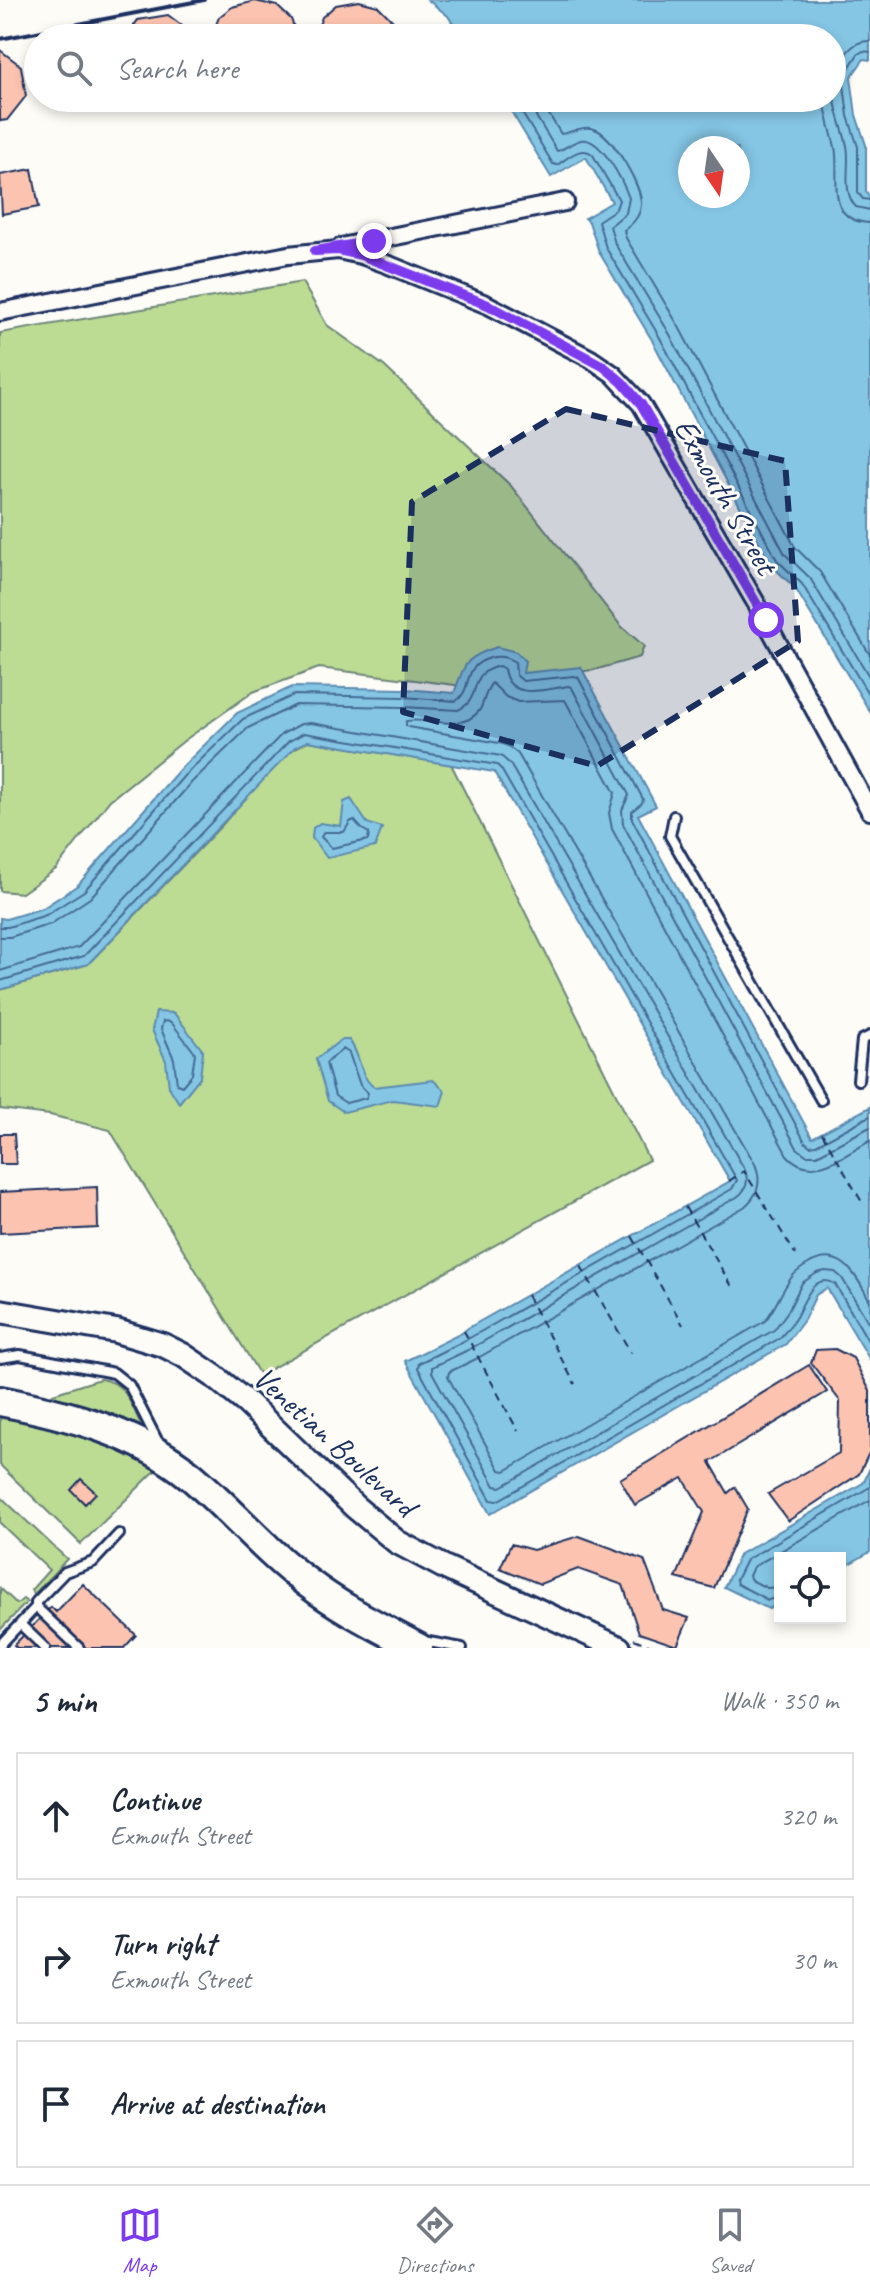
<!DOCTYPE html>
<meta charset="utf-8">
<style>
body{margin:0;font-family:Caveat,sans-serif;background:#f2f2f3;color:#1f2937}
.controls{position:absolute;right:24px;bottom:24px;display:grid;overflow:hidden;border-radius:0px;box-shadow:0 4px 12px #0003}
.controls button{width:72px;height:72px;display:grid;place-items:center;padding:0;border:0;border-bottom:2px solid #e0e1e3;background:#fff;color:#1f2937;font:40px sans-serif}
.compass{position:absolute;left:678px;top:136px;width:72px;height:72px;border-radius:50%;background:#fff;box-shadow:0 4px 12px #0003;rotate:167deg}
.stop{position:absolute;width:24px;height:24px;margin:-18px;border:6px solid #7c3aed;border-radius:50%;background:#fff}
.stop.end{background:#7c3aed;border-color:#fff;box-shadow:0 2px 8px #0008}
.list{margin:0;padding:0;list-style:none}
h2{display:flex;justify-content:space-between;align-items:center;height:104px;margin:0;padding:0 32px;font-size:34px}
h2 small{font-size:26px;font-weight:400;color:#747a83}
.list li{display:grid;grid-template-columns:52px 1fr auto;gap:24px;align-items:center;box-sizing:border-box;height:128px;margin:0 16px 16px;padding:0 16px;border:2px solid #e0e1e3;border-radius:0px}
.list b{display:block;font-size:30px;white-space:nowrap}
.list p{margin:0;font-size:26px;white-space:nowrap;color:#747a83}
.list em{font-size:26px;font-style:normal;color:#747a83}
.icon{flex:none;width:44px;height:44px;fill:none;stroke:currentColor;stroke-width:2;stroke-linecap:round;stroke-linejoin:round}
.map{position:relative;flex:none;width:870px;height:1648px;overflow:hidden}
.search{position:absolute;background:#fff;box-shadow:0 4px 12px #0003;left:24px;right:24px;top:24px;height:88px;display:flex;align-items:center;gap:20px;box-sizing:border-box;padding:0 28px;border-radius:44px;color:#747a83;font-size:30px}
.sheet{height:536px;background:#fff}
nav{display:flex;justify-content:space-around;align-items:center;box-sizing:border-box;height:112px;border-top:2px solid #e0e1e3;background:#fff;font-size:22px;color:#747a83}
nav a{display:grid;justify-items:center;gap:4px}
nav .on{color:#7c3aed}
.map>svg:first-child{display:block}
.green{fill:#bcdb93;stroke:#6c8578;stroke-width:2}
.water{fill:#85c6e5;stroke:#5b8aaf;stroke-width:2;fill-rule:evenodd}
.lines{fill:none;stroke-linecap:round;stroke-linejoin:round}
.shore{stroke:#456b94;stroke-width:2}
.building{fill:#fcc4b0;stroke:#1b2f5e;stroke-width:2}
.lane-casing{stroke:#1b2f5e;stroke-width:14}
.street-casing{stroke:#1b2f5e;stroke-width:22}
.secondary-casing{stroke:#1b2f5e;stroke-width:28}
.highway-casing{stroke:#1b2f5e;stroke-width:34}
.path{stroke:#1b2f5e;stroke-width:2;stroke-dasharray:8 6;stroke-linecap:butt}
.lane{stroke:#fdfcf7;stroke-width:8}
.street{stroke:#fdfcf7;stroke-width:16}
.secondary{stroke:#fdfcf7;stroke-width:22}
.highway{stroke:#fdfcf7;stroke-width:28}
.rail{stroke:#1b2f5e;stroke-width:4}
.route{stroke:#7c3aed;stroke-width:10}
.marked{fill:#1b2f5e;fill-opacity:0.2;stroke:#1b2f5e;stroke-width:6;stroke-dasharray:16 10;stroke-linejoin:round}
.labels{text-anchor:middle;stroke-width:6;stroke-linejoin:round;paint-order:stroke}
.street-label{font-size:32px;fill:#1b2f5e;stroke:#fdfcf7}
</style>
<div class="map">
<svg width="870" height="1648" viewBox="0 0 870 1648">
<rect width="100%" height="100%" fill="#fdfcf7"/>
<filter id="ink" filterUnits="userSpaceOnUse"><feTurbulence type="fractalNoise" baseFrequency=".0125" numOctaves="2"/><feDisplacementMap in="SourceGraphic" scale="16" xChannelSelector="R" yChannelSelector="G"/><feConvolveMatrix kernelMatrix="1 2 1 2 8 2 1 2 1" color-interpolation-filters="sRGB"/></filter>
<g filter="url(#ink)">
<path class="green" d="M302,282l25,43 57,41 127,120 110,140 23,20 -4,11 -42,12 -119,19 -160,-20 -66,24 -68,48 -75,60 -54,69 -34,24 -22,-2v-558z
M308,741l143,23 198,396 -389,215 -150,-245 -60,-15 -50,-6v-119l88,-26 135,-140 56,-66z
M100,1379c27,2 33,30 43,51l-94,-32 4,-4z
M0,1408l44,10 117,47 -80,79 -81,-79z
M0,1496l67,63 -33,35 -3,-4 18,-20 -49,-47z
M0,1588l17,16 6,-5 4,3 -27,28z"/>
<path class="water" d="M428,0h442v60l-6,-1 -13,18 5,38 10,30v46l4,7v514l-75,-124 -24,-23 -119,-225 -53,-88 -10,-30 -4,-4 27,-16 -26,-45 -35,20 -48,-79h329v-60h-370l-14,-22zM738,148v48h-48v-48z
M497,647l19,5 9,9 -2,12 58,-6 75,139 -18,9 174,323 58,-31v253l-43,-72 -11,7 -12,25 -18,24 -296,170 -85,-153 57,-28 6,-5 262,-147 -236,-409 -186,-31 -13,6 -207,217 -88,26v-72l6,1 37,-11 35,-23 101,-115 58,-57 55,-26 112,2 50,4c12,-31 10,-35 43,-46z
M351,799l16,24 15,5 -7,19 -48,11 -15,-20 1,-10 7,-5 21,3 3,-24z
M156,1012l18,1 29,38 -3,26 -21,26 -10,-16 -3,-26 -14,-31z
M341,1040h8c12,14 10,37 25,47l59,-7 12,11 -5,15 -47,-6 -49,12 -16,-11 -12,-42z
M870,1468v84l-30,17v-11h-60v45l-11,6 -45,-22 16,-33 123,-71z"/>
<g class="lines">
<path class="shore" d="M870,41c-13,0 -18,5 -26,15 -3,5 -8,10 -10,16 -6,19 9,55 13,74 4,20 -6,45 9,61l14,3
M870,52l-7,-1 -5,3 -15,23 5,39 10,31v46l5,6 7,1
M513,98l40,66 4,1c11,-7 25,-21 36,-10l26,45 -3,9 -18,12 8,27 53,88 118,224 25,24 68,113
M525,98l32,53c8,-2 15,-9 24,-11 20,-4 42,42 48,58l-3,15 -16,13 5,18 53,87 117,223 25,24 60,100
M539,98l22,36c12,-2 23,-10 36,-4 16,7 46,58 44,75 -1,11 -8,19 -17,25l2,8 52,87 117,222 25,25 50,83
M824,98c2,17 7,33 11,49 6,29 -12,74 35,76
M354,820l8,9 7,4 -1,7 -36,8 -11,-11 3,-5h20l6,-10z
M0,927h8l38,-12 38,-24 100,-115 59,-57 51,-24 109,2 53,4c18,-12 4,-34 34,-43 9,-3 17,-1 25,4l1,13 7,6 51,-5 4,1 65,122 -1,4 -10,8v8l173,323 5,4 6,-1 54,-29
M0,937h10l41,-13 39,-26 102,-116 56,-54 48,-23 107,2 55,3c26,-12 7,-36 41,-44l5,3c5,33 41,20 65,17l3,2 57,107 -7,15 1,14 174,324 9,7h11l53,-28
M0,971l79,-24 203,-213 19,-10 10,-1 190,33 9,8 235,406c4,11 2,20 -8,27l-267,152 -38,18v5l63,114 6,1 273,-157 14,-19 14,-28 15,-10 8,-2 10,1 7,6 28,47
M0,981l84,-25 205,-215 15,-8 193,32 4,4 236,411 -5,9 -266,151 -47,23 -1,5 73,132 6,1 283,-163c6,-7 12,-14 16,-21 8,-14 17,-46 39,-33l35,60
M163,1021l8,1 24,31 -3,21 -10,12 -5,-2 -3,-25 -13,-30z
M343,1049l6,4 11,32 8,8 -2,5 -20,5 -11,-7 -9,-33z
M870,1141c-26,14 -58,42 -83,14l-175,-326 -3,-16 6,-20 -50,-93 -47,2 -12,-5 -14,-14c-7,7 -7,19 -13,28 -18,22 -50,6 -73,10v4l2,2 91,16 9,3 10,8 237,410c7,17 4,31 -11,43l-268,152 -27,13 -1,5 52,93 5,1 260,-150c11,-14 16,-29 26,-43 5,-7 12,-11 19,-15 33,-17 47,15 60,38
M780,1587l-13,1 -16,-8 -2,-4 4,-9 117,-67
M780,1597l-12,3 -31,-16 -1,-4 10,-20 124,-73"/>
</g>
<path class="building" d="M255,1l22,5 14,13 7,19h-87l8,-21 13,-10z
M359,1l19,5 16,16 6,16h-86l8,-21 14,-12z
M168,15l24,18 1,5h-68l13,-18z
M82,31l9,7h-41l2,-3z
M0,50l21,16 5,30 -19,24 -7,1z
M50,98h46l-4,5 -30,4z
M32,169l7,38 -37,7 -2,-39z
M0,1134h14l2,30h-16z
M97,1187l1,41 -98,5v-41z
M835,1349l18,9 17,33v60l-11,23 -71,47 -20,-27 71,-41 1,-52 -29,-38 5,-13z
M809,1365l18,27 -117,70 18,31 7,-6 13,22 -34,79 -38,-10 28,-66 -21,-34 -48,27 -15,-26z
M81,1479l15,14 -11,11 -14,-14z
M579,1536l65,24 19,50 26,8 -12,28 -38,-13 -16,-48 -45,-16 -38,15 -40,-16 11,-24 22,6z
M83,1584l53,51 -12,13h-107l-3,-3 37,-38 5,5z"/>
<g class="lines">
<defs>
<path id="lane" d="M674,816l-4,20 151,264
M858,1080l4,-40 8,-4
M0,1358l20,-3 94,18 15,12 29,57
M36,1607l43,41
M20,1624l25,24
M423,1641l39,7
M0,1645l36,-38v-5l29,-30 28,-10 26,-28"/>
<path id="street" d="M341,247l224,-45
M0,312l288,-57 50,-5 23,5 28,10 99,40 103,54 22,15 28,30 115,199 114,208"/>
<path id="secondary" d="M0,1311l116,20 47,14 20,10 31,21 33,27 108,104 42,35 49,26 173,80"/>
<path id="highway" d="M0,1401c67,13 137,31 191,75 40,34 75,76 117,107 34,26 73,45 110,65"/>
</defs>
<use href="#lane" class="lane-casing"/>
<use href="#street" class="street-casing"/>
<use href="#secondary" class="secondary-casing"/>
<use href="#highway" class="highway-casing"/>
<path class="path" d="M822,1133l41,71
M729,1181l15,-10 52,84
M685,1207l49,83
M632,1236l51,89
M581,1266l50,87
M527,1295l48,89
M464,1331l54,100
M634,1639l22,9"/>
<use href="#lane" class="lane"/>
<use href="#street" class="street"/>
<use href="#secondary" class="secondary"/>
<use href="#highway" class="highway"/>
<path class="rail" d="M0,39l204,-39"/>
</g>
</g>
<g class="lines" filter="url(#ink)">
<path class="route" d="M374,241l-59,10 23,-1 23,5 127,50 115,61 19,16 19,22 125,216"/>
</g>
<path class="marked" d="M566,409l219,52 13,180 -201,125 -194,-54 9,-210z"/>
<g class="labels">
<g class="street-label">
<text transform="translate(726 496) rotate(60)" y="11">Exmouth Street</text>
<text transform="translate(335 1441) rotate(42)" y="11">Venetian Boulevard</text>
</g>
</g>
</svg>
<div class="controls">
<button><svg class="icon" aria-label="locate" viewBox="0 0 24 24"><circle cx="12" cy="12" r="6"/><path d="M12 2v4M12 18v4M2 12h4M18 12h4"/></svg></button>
</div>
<svg class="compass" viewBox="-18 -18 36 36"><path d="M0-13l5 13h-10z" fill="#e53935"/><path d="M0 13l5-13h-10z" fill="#747a83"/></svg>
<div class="stop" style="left:766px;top:620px"></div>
<div class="stop end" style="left:374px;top:241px"></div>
<div class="search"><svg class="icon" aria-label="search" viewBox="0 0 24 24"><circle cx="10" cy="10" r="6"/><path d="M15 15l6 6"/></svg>Search here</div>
</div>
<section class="sheet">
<h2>5 min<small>Walk · 350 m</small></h2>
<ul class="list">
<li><svg class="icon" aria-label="ahead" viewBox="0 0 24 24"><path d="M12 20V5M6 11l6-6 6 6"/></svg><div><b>Continue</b><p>Exmouth Street</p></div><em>320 m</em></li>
<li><svg class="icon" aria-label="right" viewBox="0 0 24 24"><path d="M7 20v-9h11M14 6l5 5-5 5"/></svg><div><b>Turn right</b><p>Exmouth Street</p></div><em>30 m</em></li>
<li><svg class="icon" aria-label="arrive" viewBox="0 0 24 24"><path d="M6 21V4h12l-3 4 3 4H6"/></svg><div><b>Arrive at destination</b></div></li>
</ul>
</section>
<nav>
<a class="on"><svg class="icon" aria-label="map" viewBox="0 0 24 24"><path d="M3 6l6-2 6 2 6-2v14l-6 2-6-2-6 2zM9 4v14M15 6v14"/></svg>Map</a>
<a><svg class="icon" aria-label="directions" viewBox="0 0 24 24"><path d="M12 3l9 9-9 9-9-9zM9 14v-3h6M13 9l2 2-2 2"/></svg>Directions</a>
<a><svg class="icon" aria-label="saved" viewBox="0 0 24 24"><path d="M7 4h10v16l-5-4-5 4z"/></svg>Saved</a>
</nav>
